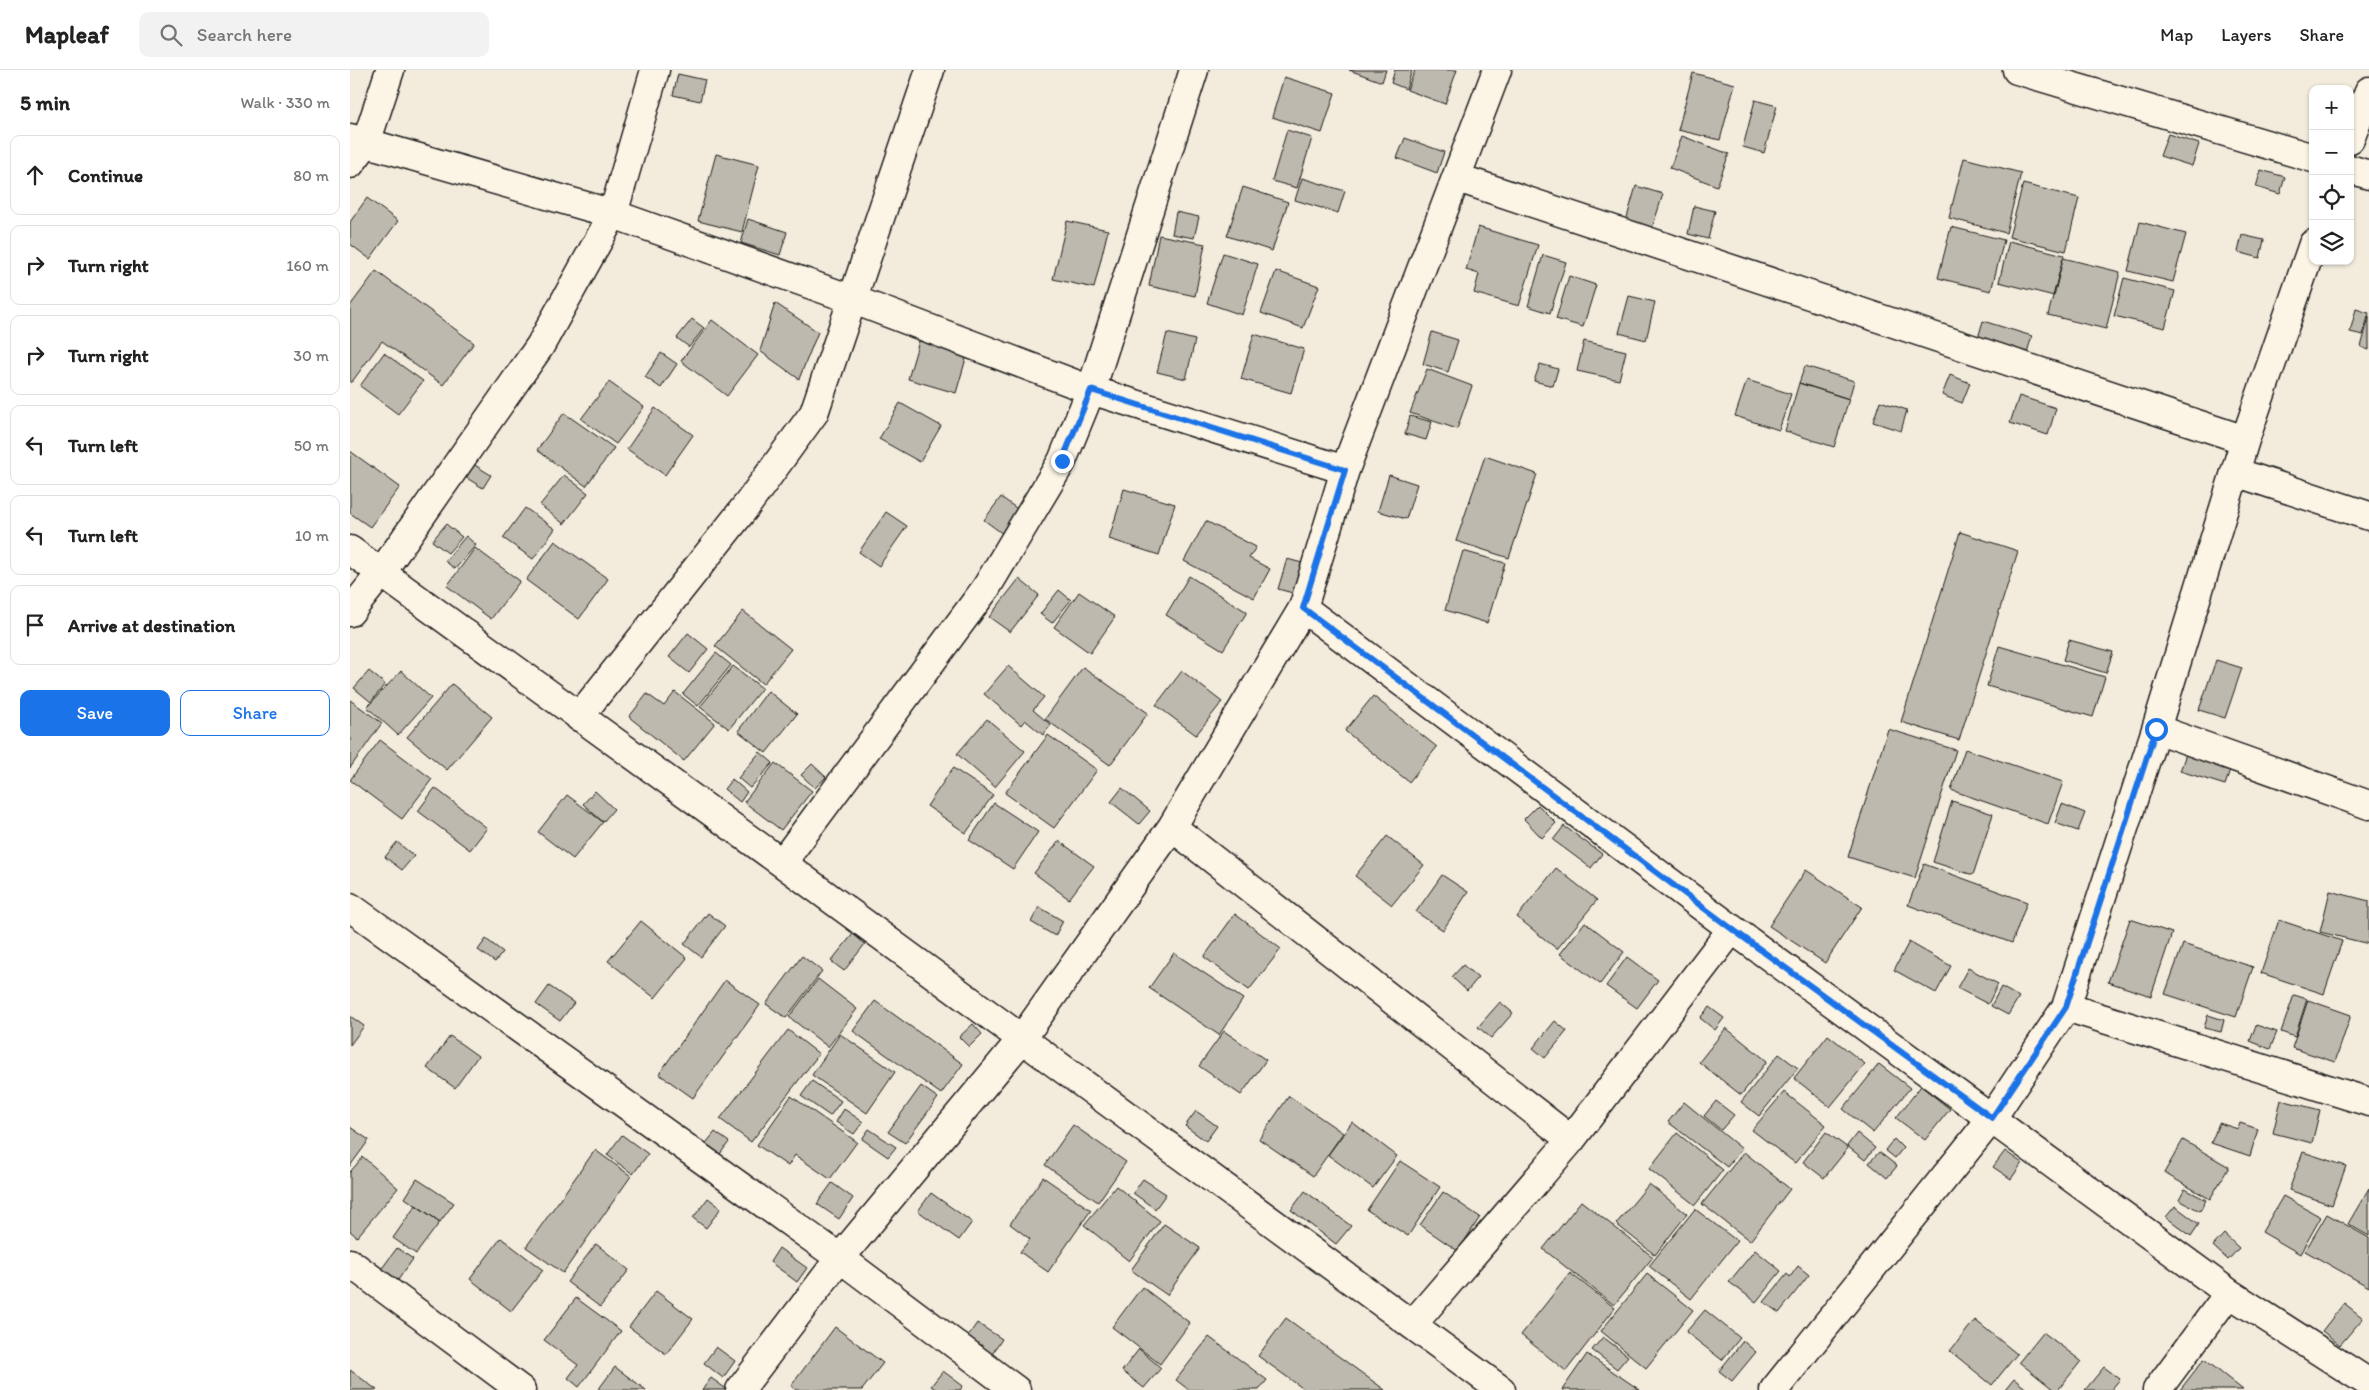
<!DOCTYPE html>
<meta charset="utf-8">
<style>
body{margin:0;font-family:Itim,sans-serif;background:#f2f2f2;color:#222}
.controls{position:absolute;right:15px;top:15px;display:grid;overflow:hidden;border-radius:10px;box-shadow:0 1px 4px #0004}
.controls button{width:45px;height:45px;display:grid;place-items:center;padding:0;border:0;border-bottom:1px solid #e0e0e0;background:#fff;color:#222;font:25px sans-serif}
.stop{position:absolute;width:15px;height:15px;margin:-11px;border:4px solid #1a73e8;border-radius:50%;background:#fff}
.stop.end{background:#1a73e8;border-color:#fff;box-shadow:0 1px 5px #0008}
.list{margin:0;padding:0;list-style:none}
h2{display:flex;justify-content:space-between;align-items:center;height:65px;margin:0;padding:0 20px;font-size:21px}
h2 small{font-size:16px;font-weight:400;color:#767676}
.list li{display:grid;grid-template-columns:32px 1fr auto;gap:15px;align-items:center;box-sizing:border-box;height:80px;margin:0 10px 10px;padding:0 10px;border:1px solid #e0e0e0;border-radius:10px}
.list b{display:block;font-size:19px;white-space:nowrap}
.list em{font-size:16px;font-style:normal;color:#767676}
.actions{display:flex;gap:10px;padding:15px 20px}
.actions a{flex:1;padding:11px 0;border:1px solid #1a73e8;border-radius:10px;text-align:center;font-size:18px;color:#1a73e8}
.actions .main{background:#1a73e8;color:#fff}
.icon{flex:none;width:28px;height:28px;fill:none;stroke:currentColor;stroke-width:2;stroke-linecap:round;stroke-linejoin:round}
.map{position:relative;flex:none;width:2019px;height:1320px;overflow:hidden}
header{display:flex;align-items:center;gap:30px;box-sizing:border-box;height:70px;padding:0 25px;background:#fff;border-bottom:1px solid #e0e0e0}
header strong{font-size:24px}
nav{display:flex;gap:28px;margin-inline-start:auto;font-size:18px}
.search{width:350px;height:45px;background:#f2f2f2;display:flex;align-items:center;gap:12px;box-sizing:border-box;padding:0 18px;border-radius:10px;color:#767676;font-size:19px}
main{display:flex}
aside{flex:1;background:#fff}
.map>svg:first-child{display:block}
.building{fill:#beb9ae;stroke:#1c1c1c}
.lines{fill:none;stroke-linecap:round;stroke-linejoin:round}
.minor-casing{stroke:#1c1c1c;stroke-width:31}
.minor{stroke:#fcf5e5;stroke-width:28}
.route{stroke:#1a73e8;stroke-width:6}
</style>
<header>
<strong>Mapleaf</strong>
<div class="search"><svg class="icon" aria-label="search" viewBox="0 0 24 24"><circle cx="10" cy="10" r="6"/><path d="M15 15l6 6"/></svg>Search here</div>
<nav><a>Map</a><a>Layers</a><a>Share</a></nav>
</header>
<main>
<aside>
<h2>5 min<small>Walk · 330 m</small></h2>
<ul class="list">
<li><svg class="icon" aria-label="ahead" viewBox="0 0 24 24"><path d="M12 20V5M6 11l6-6 6 6"/></svg><div><b>Continue</b></div><em>80 m</em></li>
<li><svg class="icon" aria-label="right" viewBox="0 0 24 24"><path d="M7 20v-9h11M14 6l5 5-5 5"/></svg><div><b>Turn right</b></div><em>160 m</em></li>
<li><svg class="icon" aria-label="right" viewBox="0 0 24 24"><path d="M7 20v-9h11M14 6l5 5-5 5"/></svg><div><b>Turn right</b></div><em>30 m</em></li>
<li><svg class="icon" aria-label="left" viewBox="0 0 24 24"><path d="M17 20v-9H6M10 6l-5 5 5 5"/></svg><div><b>Turn left</b></div><em>50 m</em></li>
<li><svg class="icon" aria-label="left" viewBox="0 0 24 24"><path d="M17 20v-9H6M10 6l-5 5 5 5"/></svg><div><b>Turn left</b></div><em>10 m</em></li>
<li><svg class="icon" aria-label="arrive" viewBox="0 0 24 24"><path d="M6 21V4h12l-3 4 3 4H6"/></svg><div><b>Arrive at destination</b></div></li>
</ul>
<div class="actions"><a class="main">Save</a><a>Share</a></div>
</aside>
<div class="map">
<svg width="2019" height="1320" viewBox="0 0 2019 1320">
<rect width="100%" height="100%" fill="#f3ecdd"/>
<filter id="ink" filterUnits="userSpaceOnUse"><feTurbulence type="fractalNoise" baseFrequency=".02" numOctaves="2"/><feDisplacementMap in="SourceGraphic" scale="10" xChannelSelector="R" yChannelSelector="G"/><feConvolveMatrix kernelMatrix="1 2 1 2 8 2 1 2 1" color-interpolation-filters="sRGB"/></filter>
<g filter="url(#ink)">
<path class="building" d="M999,0h37l-4,12z
M1045,0h17l-6,19 -15,-6z
M1065,0h42l-12,34 -38,-14z
M1343,3l42,11 -15,56 -42,-10z
M328,4l27,6 -5,21 -27,-6z
M934,7l51,16 -13,40 -50,-16z
M1405,30l22,6 -13,47 -21,-6z
M937,60l25,8 -15,50 -25,-7z
M1818,64l31,10 -7,22 -32,-10z
M1332,66l47,18 -12,32 -47,-18z
M1055,68l39,14 -7,21 -40,-15z
M366,84l43,11 -17,67 -44,-11z
M1614,88l57,15 -15,60 -57,-15z
M1911,100l24,7 -5,17 -24,-7z
M952,108l43,13 -7,22 -43,-13z
M1673,114l56,14 -13,53 -57,-14z
M1286,116l27,8 -13,41 -26,-7z
M893,117l45,15 -16,49 -45,-15z
M17,128l31,23 -28,38 -20,-15v-22z
M1344,136l21,5 -7,28 -20,-5z
M826,142l23,5 -5,21 -22,-4z
M398,149l39,13 -7,23 -39,-12z
M717,151l41,9 -14,58 -41,-9z
M1790,152l46,12 -13,48 -45,-11z
M1128,157l60,18 -19,61 -45,-13 5,-19 -13,-4z
M1601,157l53,13 -13,51 -53,-13z
M809,165l46,9 -10,52 -46,-10z
M1892,165l22,5 -4,18 -22,-6z
M1659,171l55,14 -10,41 -55,-14z
M873,183l35,11 -16,51 -35,-12z
M1193,185l23,7 -16,51 -22,-7z
M1713,188l57,14 -14,57 -58,-14z
M26,201l98,72 -31,42 -61,-44 -31,42 -1,-1v-76z
M926,201l43,15 -16,42 -42,-15z
M1219,206l27,9 -13,42 -27,-8z
M1774,208l51,13 -10,37 -51,-12z
M1279,226l26,6 -9,38 -27,-7z
M425,233l43,29 -19,47 -39,-28z
M2006,239l13,4 -6,22 -13,-3z
M2019,247v33l-8,-3z
M342,249l12,9 -15,19 -12,-9z
M362,250l46,35 -31,41 -46,-35z
M1633,251l49,15 -7,23 -49,-14z
M1082,262l26,8 -10,32 -25,-8z
M817,263l28,7 -9,39 -29,-7z
M904,264l50,15 -13,44 -50,-14z
M569,271l48,14 -11,38 -48,-14z
M1234,271l42,10 -7,29 -42,-9z
M34,283l39,28 -25,33 -38,-28z
M311,283l16,11 -16,24 -16,-11z
M1190,294l18,5 -5,17 -19,-5z
M1455,296l49,15 -5,18 -50,-16z
M1077,299l45,17 -15,43 -47,-16z
M1600,305l20,8 -8,20 -20,-8z
M1397,310l44,14 -12,36 -44,-14z
M259,312l35,25 -28,37 -35,-25z
M1449,313l50,16 -15,48 -49,-16z
M1669,326l37,12 -8,27 -38,-12z
M1530,331l27,9 -6,21 -28,-9z
M550,333l41,23 -21,36 -41,-23z
M305,338l38,27 -28,40 -38,-26z
M214,343l50,35 -28,38 -49,-36z
M1060,346l22,6 -6,18 -21,-6z
M0,381l50,36 -30,40 -20,-14z
M1135,386l52,18 -28,84 -53,-17z
M123,394l18,11 -8,13 -18,-11z
M214,405l24,18 -24,31 -24,-19z
M1039,405l28,9 -11,35 -28,-8z
M774,419l51,15 -16,51 -50,-16z
M651,427l19,14 -17,23 -19,-14z
M175,438l30,21 -22,30 -30,-21z
M536,442l21,14 -28,40 -20,-14z
M856,451l50,26 -7,11 21,11 -16,29 -70,-37z
M96,454l16,13 -14,16 -16,-12z
M1610,462l58,19 -59,189 -58,-18z
M116,466l10,9 -21,24 -10,-8z
M205,471l53,38 -29,40 -53,-39z
M125,478l45,33 -29,38 -44,-33z
M1113,481l42,12 -18,60 -42,-13z
M937,489l23,6 -10,30 -22,-6z
M839,506l58,36 -24,38 -57,-35z
M669,509l20,16 -29,37 -21,-15z
M709,520l12,10 -19,23 -12,-9z
M729,522l36,25 -25,36 -36,-26z
M393,541l48,38 -28,35 -48,-38z
M338,563l20,16 -19,24 -20,-16z
M1719,570l44,12 -7,21 -43,-13z
M1649,576l106,31 -12,40 -106,-31z
M366,583l15,12 -33,41 -15,-12z
M1866,590l26,8 -17,50 -26,-8z
M383,596l29,22 -33,41 -29,-22z
M658,596l36,31 -11,13 18,15 -8,10 -18,-15 -4,5 -37,-31z
M733,597l65,46 -38,52 -65,-46z
M19,601l16,13 -14,18 -17,-14z
M51,601l30,27 -33,37 -31,-28z
M832,601l40,31 -26,33 -40,-30z
M102,614l40,33 -45,53 -40,-33z
M418,621l29,23 -31,39 -28,-22z
M325,622l40,31 -31,38 -55,-44 18,-23 17,12z
M1023,626l64,51 -28,35 -64,-51z
M0,630l32,23 -32,45z
M637,649l38,32 -30,36 -38,-33z
M1538,659l68,21 -41,128 -67,-21z
M698,665l49,35 -43,58 -49,-35z
M30,670l52,39 -30,40 -52,-39z
M1615,679l98,33 -15,42 -97,-34z
M1837,681l45,14 -7,20 -45,-14z
M410,682l13,11 -23,25 -12,-10z
M425,693l37,28 -31,39 -37,-28z
M462,694l14,13 -11,11 -14,-13z
M603,698l40,27 -27,38 -39,-27z
M382,709l15,13 -7,10 -16,-13z
M85,718l52,40 -17,22 -52,-39z
M772,718l28,23 -11,13 -28,-22z
M245,721l19,18 -11,13 -20,-18z
M217,725l36,27 -30,37 -35,-27z
M1602,731l41,13 -20,61 -40,-13z
M644,733l44,29 -25,37 -44,-29z
M1712,734l23,9 -7,18 -23,-8z
M1188,735l18,18 -14,15 -18,-19z
M1214,756l38,28 -11,14 -38,-28z
M1037,766l37,29 -32,40 -37,-29z
M709,771l35,25 -25,33 -35,-26z
M47,772l17,14 -12,14 -17,-13z
M1574,794l103,38 -15,41 -104,-38z
M1206,798l41,32 -40,49 -40,-32z
M1456,800l56,37 -37,56 -56,-37z
M1092,805l26,17 -25,38 -27,-18z
M1980,821l39,10v43l-49,-12z
M689,837l24,14 -8,15 -24,-14z
M358,843l17,13 -24,31 -17,-13z
M885,844l46,35 -32,41 -45,-33z
M1780,849l42,14 -21,63 -43,-14z
M1929,850l63,21 -18,53 -63,-21z
M291,851l46,37 -32,40 -47,-37z
M1235,852l39,30 -24,32 -40,-30z
M503,864l12,10 -21,27 -13,-10z
M136,869l17,13 -8,10 -17,-12z
M1559,872l42,24 -15,27 -42,-23z
M1833,874l70,23 -17,50 -71,-23z
M824,883l69,46 -24,36 -70,-47z
M452,886l20,15 -36,47 -20,-14z
M1277,887l31,23 -21,28 -31,-22z
M1113,895l15,13 -11,13 -15,-14z
M1618,898l30,16 -10,20 -31,-16z
M468,909l39,30 -29,38 -39,-30z
M375,910l35,25 -67,93 -34,-24z
M199,916l25,17 -14,18 -24,-17z
M1651,917l18,10 -11,18 -17,-9z
M1944,925l13,4 -12,38 -14,-5z
M1958,930l43,15 -16,47 -43,-14z
M525,931l88,63 -22,30 -88,-63z
M1150,932l13,11 -22,25 -13,-11z
M1359,937l15,11 -9,12 -15,-12z
M1858,945l16,5 -3,12 -17,-4z
M0,946l14,10 -14,19z
M1205,951l12,10 -22,27 -12,-10z
M623,954l9,10 -13,13 -10,-10z
M1906,955l21,7 -7,17 -20,-8z
M1376,958l41,33 -26,34 -42,-33z
M438,960l31,24 -68,88 -31,-23z
M874,961l42,29 -25,35 -42,-29z
M490,964l55,38 -28,41 -55,-38z
M1478,965l37,29 -35,43 -36,-29z
M100,966l28,20 -23,32 -28,-20z
M1429,984l19,14 -39,48 -18,-14z
M1529,994l31,24 -37,45 -30,-24z
M462,1011l29,20 -11,15 -29,-20z
M571,1016l17,12 -33,45 -17,-11z
M1571,1016l29,23 -25,31 -29,-22z
M1434,1022l42,33 -31,38 -43,-33z
M441,1026l66,46 -27,37 -35,-24 -7,11 -31,-21z
M939,1026l54,37 -30,43 -54,-37z
M1931,1030l39,10 -8,33 -39,-10z
M1366,1031l18,14 -13,15 -17,-14z
M1334,1032l58,47 -15,18 -59,-45z
M494,1039l19,13 -9,12 -18,-12z
M846,1041l21,15 -11,15 -21,-15z
M1002,1052l45,34 -24,32 -45,-33z
M1869,1053l19,6 2,-6 18,6 -8,27 -39,-13z
M723,1055l53,37 -28,40 -53,-37z
M0,1057l19,13 -19,26z
M519,1059l27,18 -8,10 -26,-18z
M365,1062l14,10 -12,16 -14,-11z
M1476,1062l22,16 -24,30 -21,-16z
M1327,1063l46,37 -28,35 -46,-36z
M1507,1063l18,15 -10,12 -18,-14z
M272,1065l26,19 -15,20 -26,-19z
M1544,1069l9,9 -8,10 -10,-8z
M1833,1070l46,27 -19,32 -46,-26z
M245,1080l36,26 -68,97 -37,-26z
M1655,1081l17,12 -11,16 -18,-12z
M1394,1082l46,37 -40,52 -48,-37z
M1529,1082l18,14 -10,12 -18,-15z
M1953,1082l43,14 -14,39 -43,-15z
M13,1087l35,31 -41,49 -7,-6v-59z
M1050,1091l40,26 -32,49 -41,-26z
M693,1107l48,33 -43,62 -28,-20 10,-13 -20,-15z
M67,1109l37,24 -14,19 -35,-24z
M793,1109l23,15 -11,15 -22,-16z
M482,1113l21,15 -14,21 -22,-15z
M1299,1114l38,30 -32,41 -39,-31z
M766,1116l44,35 -31,40 -45,-36z
M2019,1118v48l-21,-12z
M1835,1119l21,11 -6,11 -21,-11z
M955,1121l46,35 -15,18 -45,-34z
M1093,1122l37,25 -22,34 -38,-26z
M581,1123l41,29 -13,18 -41,-29z
M1933,1126l38,21 -21,37 -38,-22z
M358,1128l13,10 -15,20 -13,-10z
M1231,1131l72,56 -39,48 -71,-56z
M66,1135l24,17 -24,32 -23,-16z
M1825,1136l24,18 -8,12 -25,-19z
M1345,1139l42,32 -46,58 -42,-33z
M1977,1144l42,24v49l-64,-36z
M814,1154l36,24 -33,47 -36,-25z
M1874,1164l15,14 -11,12 -15,-14z
M151,1168l42,32 -32,41 -41,-32z
M246,1174l33,26 -29,37 -33,-25z
M47,1178l16,11 -20,28 -16,-12z
M429,1178l28,20 -10,14 -27,-20z
M1405,1180l26,21 -25,31 -27,-20z
M1448,1196l11,9 -30,38 -15,-11 23,-28 3,3z
M1220,1203l45,35 -49,63 -45,-36z
M1297,1204l46,36 -47,58 -45,-37z
M792,1217l48,36 -30,41 -48,-37z
M306,1221l37,28 -27,35 -37,-27z
M226,1228l45,33 -42,56 -11,-9 10,-13 -34,-25z
M1994,1233l19,15 -23,27 -18,-14z
M1355,1240l35,28 -18,22 -36,-28z
M936,1248l99,72h-80l-47,-34z
M1625,1250l42,34 -25,31 -42,-34z
M627,1253l25,16 -11,17 -25,-17z
M485,1257l48,36 -21,27h-66l-5,-4z
M1693,1262l38,29 -23,29h-4l-35,-28z
M859,1267l58,43 -8,10h-70l-13,-10z
M1253,1267l25,19 -11,13 -25,-19z
M1393,1271l13,11 -24,29 -13,-10z
M366,1277l19,14 -12,17 -19,-15z
M789,1279l22,19 -17,20 -22,-17z
M1237,1284l53,36h-78z
M1854,1289l39,31h-63z
M265,1297l31,23h-48z
M1754,1297l16,12 -9,11h-26z
M0,1300l27,20h-27z
M593,1301l20,15 -3,4h-23l-6,-4z
M361,1308l14,10 -1,2h-22z
M1664,1309l14,11h-23z"/>
<g class="lines">
<defs>
<path id="minor" d="M1667,0l296,88
M0,68l263,76 241,86 237,90 254,80
M2000,69l19,-48
M0,94l16,-21 24,-73
M2000,99l19,6
M1108,108l787,262
M1885,402l134,44
M0,480l432,313 719,527
M953,538l429,321 497,364 140,90
M0,542l31,-39 159,-227 73,-132 42,-144
M229,647l168,-212 67,-92 116,-343
M1806,659l213,76
M822,757l399,313
M432,793l204,-275 76,-127 29,-71 103,-320
M0,837l490,351 176,132
M1716,937l303,95
M0,1193l171,127
M1062,1255l159,-185 161,-211
M390,1320l100,-132 181,-218 151,-213 131,-219 42,-138 152,-400
M1424,1320l218,-272 74,-111 90,-278 89,-289 68,-196
M1807,1320l72,-97"/>
</defs>
<use href="#minor" class="minor-casing"/>
<use href="#minor" class="minor"/>
</g>
</g>
<g class="lines" filter="url(#ink)">
<path class="route" d="M712,391l29,-71 254,80 -42,138 429,321 260,189 74,-111 90,-278"/>
</g>
</svg>
<div class="controls">
<button>+</button>
<button>−</button>
<button><svg class="icon" aria-label="locate" viewBox="0 0 24 24"><circle cx="12" cy="12" r="6"/><path d="M12 2v4M12 18v4M2 12h4M18 12h4"/></svg></button>
<button><svg class="icon" aria-label="layers" viewBox="0 0 24 24"><path d="M12 4l9 5-9 5-9-5zM3 14l9 5 9-5"/></svg></button>
</div>
<div class="stop" style="left:1806px;top:659px"></div>
<div class="stop end" style="left:712px;top:391px"></div>
</div>
</main>
